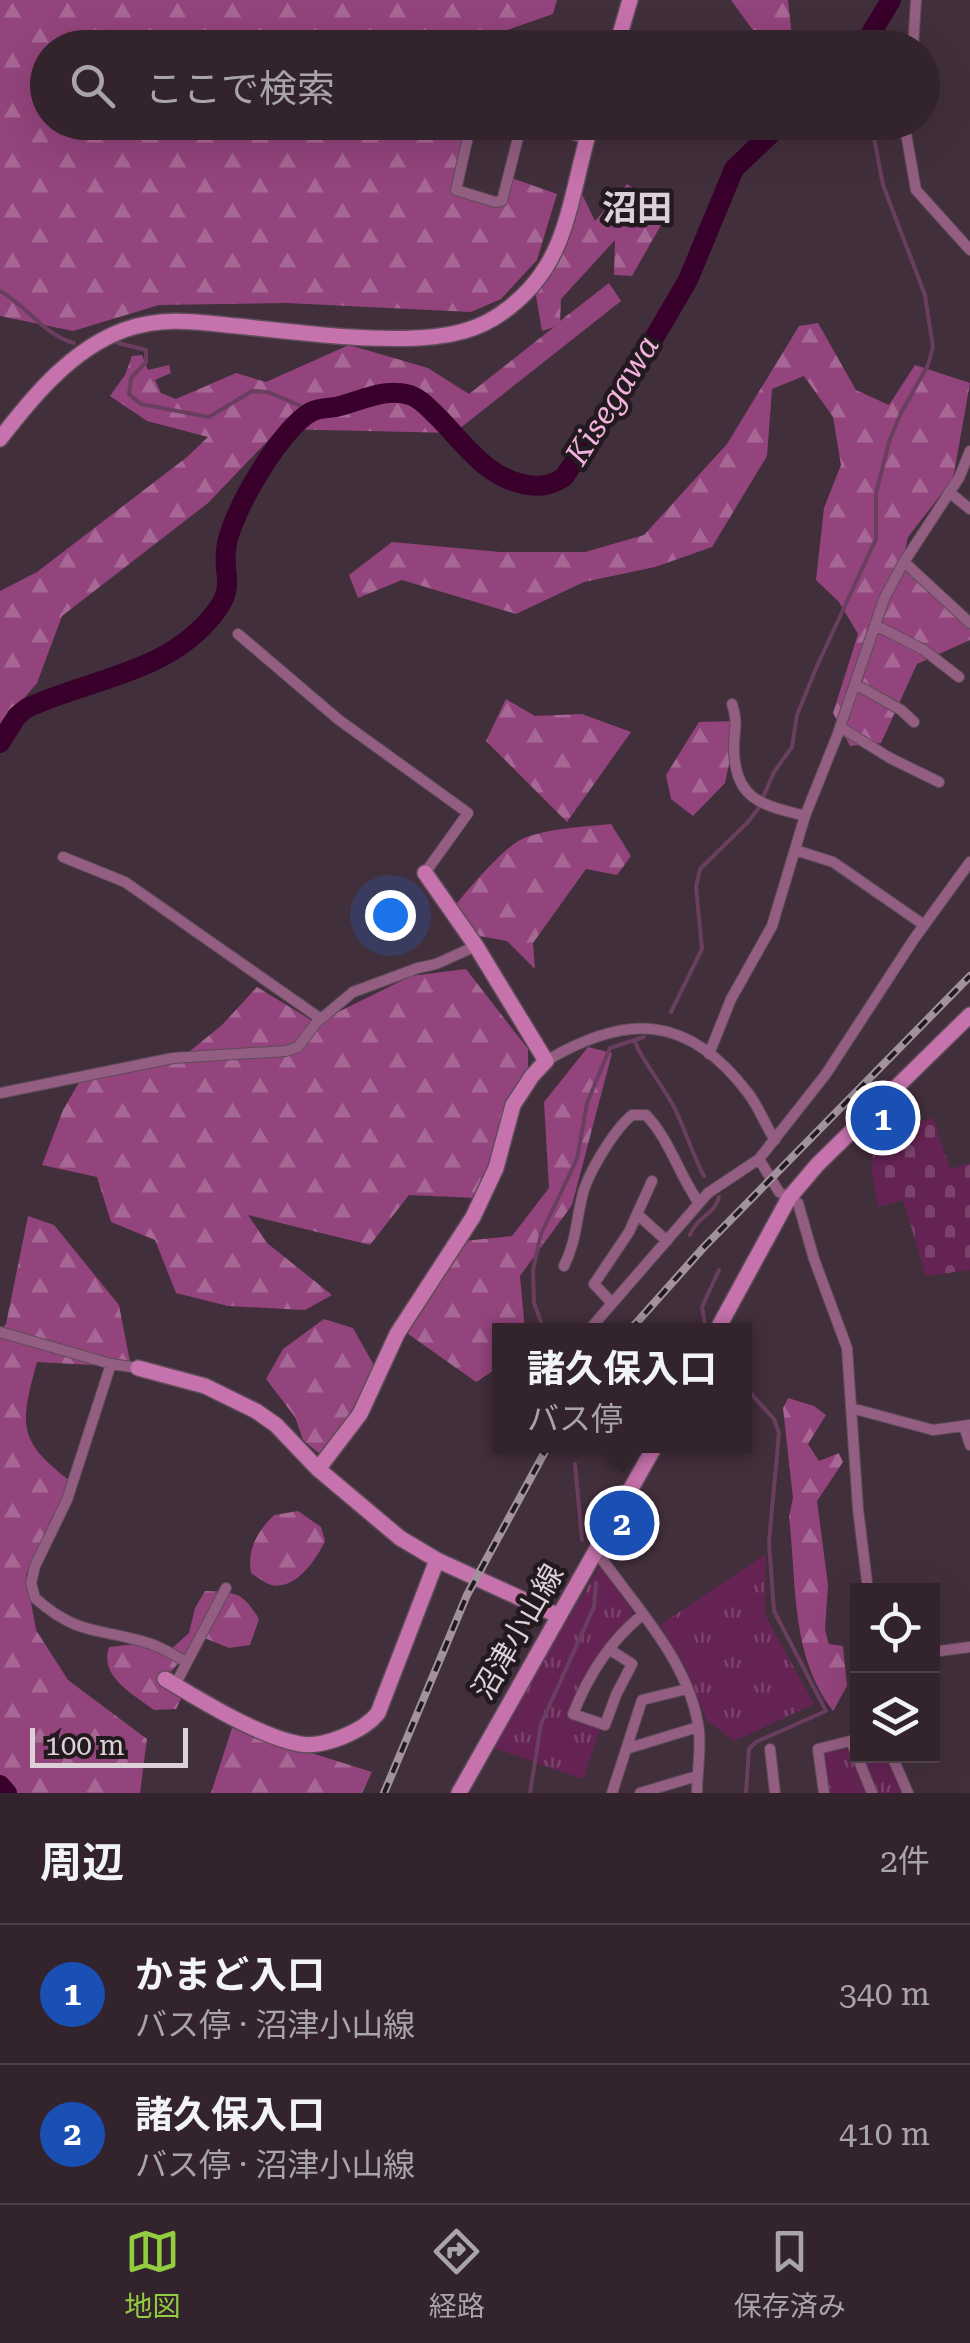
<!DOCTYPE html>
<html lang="ja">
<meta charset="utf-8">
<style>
body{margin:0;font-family:"Roboto Serif","Noto Sans JP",serif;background:#3d2f39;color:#f1f3f6}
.controls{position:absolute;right:30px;bottom:30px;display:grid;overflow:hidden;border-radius:0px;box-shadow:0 10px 40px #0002}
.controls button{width:90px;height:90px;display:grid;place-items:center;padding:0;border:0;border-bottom:2px solid #4d4049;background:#32232d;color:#f1f3f6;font:50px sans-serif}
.scale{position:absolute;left:30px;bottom:25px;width:158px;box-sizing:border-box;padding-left:10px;border:5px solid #ddd0d8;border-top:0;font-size:28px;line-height:35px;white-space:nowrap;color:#ddd0d8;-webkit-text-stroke:8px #231a20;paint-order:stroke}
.you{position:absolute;left:390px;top:915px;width:35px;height:35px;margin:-25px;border:8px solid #fff;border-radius:50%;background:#1a73e8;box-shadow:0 0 0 15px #1a73e833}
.badge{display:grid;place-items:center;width:65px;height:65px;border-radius:50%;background:#91cd3f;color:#fff;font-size:32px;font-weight:700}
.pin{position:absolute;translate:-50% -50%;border:5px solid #fff;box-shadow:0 2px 10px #0006}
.popup{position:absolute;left:492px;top:1323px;width:260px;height:130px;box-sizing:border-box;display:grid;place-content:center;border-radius:0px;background:#32232d;filter:drop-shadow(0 2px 8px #0005);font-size:32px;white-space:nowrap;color:#a8a4aa}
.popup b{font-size:38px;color:#f1f3f6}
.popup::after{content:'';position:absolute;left:50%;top:100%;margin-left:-20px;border:20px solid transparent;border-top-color:#32232d}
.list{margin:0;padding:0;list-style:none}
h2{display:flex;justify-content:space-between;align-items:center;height:130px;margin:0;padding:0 40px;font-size:42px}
h2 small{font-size:32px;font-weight:400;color:#a8a4aa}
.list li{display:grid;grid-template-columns:65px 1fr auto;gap:30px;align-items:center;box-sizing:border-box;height:140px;padding:0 40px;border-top:2px solid #4d4049}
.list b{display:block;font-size:38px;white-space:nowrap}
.list p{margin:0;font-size:32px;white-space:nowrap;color:#a8a4aa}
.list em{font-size:32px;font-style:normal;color:#a8a4aa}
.icon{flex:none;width:55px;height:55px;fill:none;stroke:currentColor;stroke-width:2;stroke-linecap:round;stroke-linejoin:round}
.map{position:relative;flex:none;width:970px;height:1793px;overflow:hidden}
.search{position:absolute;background:#32232d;box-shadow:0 10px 40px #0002;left:30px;right:30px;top:30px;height:110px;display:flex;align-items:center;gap:25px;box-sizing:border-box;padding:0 35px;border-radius:55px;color:#a8a4aa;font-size:38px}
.sheet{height:410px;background:#32232d}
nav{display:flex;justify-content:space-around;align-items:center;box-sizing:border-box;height:140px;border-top:2px solid #4d4049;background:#32232d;font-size:28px;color:#a8a4aa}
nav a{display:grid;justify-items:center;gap:5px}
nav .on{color:#91cd3f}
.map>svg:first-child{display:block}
.grass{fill:url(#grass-tufts)}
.forest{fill:url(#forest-firs)}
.cemetery{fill:url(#cemetery-stones)}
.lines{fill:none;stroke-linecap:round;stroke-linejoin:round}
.stream{stroke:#6a3e5f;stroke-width:4}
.river{stroke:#38002b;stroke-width:20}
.street-casing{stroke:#5e4c58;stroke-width:12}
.secondary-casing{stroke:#5e4c58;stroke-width:18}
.street{stroke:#935e81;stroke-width:10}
.secondary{stroke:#c672ac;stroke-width:15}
.rail-casing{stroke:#a1929c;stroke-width:8}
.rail{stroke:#231a20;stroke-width:4;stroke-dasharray:11;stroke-linecap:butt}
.labels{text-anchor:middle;stroke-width:9;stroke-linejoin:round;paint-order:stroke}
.street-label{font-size:30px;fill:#ddd0d8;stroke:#231a20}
.water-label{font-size:32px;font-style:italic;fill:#f3b1dd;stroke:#231a20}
.quarter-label{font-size:35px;font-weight:bold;fill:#ddd0d8;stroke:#231a20}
</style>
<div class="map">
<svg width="970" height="1793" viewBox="0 0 970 1793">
<defs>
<pattern id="grass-tufts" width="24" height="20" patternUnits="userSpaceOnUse" patternTransform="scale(2.5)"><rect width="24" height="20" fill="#652353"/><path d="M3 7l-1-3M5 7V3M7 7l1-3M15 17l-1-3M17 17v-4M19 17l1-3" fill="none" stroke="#7b426b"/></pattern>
<pattern id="forest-firs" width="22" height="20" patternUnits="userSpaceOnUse" patternTransform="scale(2.5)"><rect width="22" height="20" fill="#93447c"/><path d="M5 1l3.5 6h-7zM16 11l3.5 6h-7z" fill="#a76794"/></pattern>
<pattern id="cemetery-stones" width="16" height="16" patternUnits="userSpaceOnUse" patternTransform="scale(2.5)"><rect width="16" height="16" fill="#652353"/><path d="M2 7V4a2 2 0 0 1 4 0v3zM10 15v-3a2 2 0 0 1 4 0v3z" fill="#7b426b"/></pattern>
</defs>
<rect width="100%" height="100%" fill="#422f3c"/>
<path class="grass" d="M766,1554l-1,61 49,89 -80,37 -27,-20 -22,-55 -25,-41z
M600,1566l33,46 -50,67 -16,38 33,12 -17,50 -92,-32z
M843,1747l7,4 16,42h-38l-5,-35 4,-7z
M861,1756h25l16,37h-26z"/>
<path class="forest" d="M0,0h557l-4,14 -95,33 -410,1v74l412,1 10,5 -14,62 45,11 8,-24 48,17 -20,66 -36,39 -30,13 -185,-9 -127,2 -86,26 -73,-15z
M731,0h57l5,47h-28z
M627,184l42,27 -37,65 -18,-1 1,-35 -54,59 -1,22 49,-38 12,18 -167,132 -175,-4 -71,74 -146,113 -25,67 -37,43v-135l37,-19 150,-115 21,-20 -61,-16 -37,-25 15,-21 7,-19 10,-1 6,15 21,-5 2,8 -16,7 6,13 15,6 60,-26 30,9 83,-37 79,23 41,26 85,-67 -12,4 -6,-35 2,-19 42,-87 15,31z
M818,323l38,67 33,15 26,-40 55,18 -17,96 -45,58 -6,27 68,62v14l-53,24 -36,79 -31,3 -17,-33 25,-79 -19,-32 -23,-22 8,-72 17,-43 -8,-48 -29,-41 -32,13 -5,67 -55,91 -57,20 -71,15 -68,32 -114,-34 -44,18 -9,-23 43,-33 108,10h85l59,-17 83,-91 72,-118z
M506,699l29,17 47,-2 49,18 -64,90 -81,-81z
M738,721l-13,62 -32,33 -22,-17 -5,-24 33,-53z
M611,824l20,32 -14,19 -31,-6 -53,74 2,26 -28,-28 -38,-7 -19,-22c15,-19 53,-65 74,-74 26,-10 59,-11 87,-14z
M466,969l62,80v23l-20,31 -13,47 -18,48 -68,-3 -39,50 -122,-30 19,28 65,52 -27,15 -77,-4 -52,-13 -21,-53 -44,-18 -14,-45 -55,-12 21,-55 21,-36 90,-10 48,-39 35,-38 59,36 95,-47z
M588,1047l24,6 -40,152 -52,71 5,54h-25l-1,37 -23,15 -72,-51 60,-90 48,-5 37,-48 -5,-86z
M28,1216l26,9 65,80 12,62 -94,-5c-17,63 -21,79 36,121l-47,92 10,55 32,50 79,59 -7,54h-132l-8,-12v-450l6,-7z
M324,1319l29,9 23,41 -22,41 -33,45 -18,-15 -8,-23 -29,-38 17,-30z
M788,1398l26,8 12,9 -18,29 11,17 20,-8 4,9 -26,39 11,84 -3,45 4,14 14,2 4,40 -14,25c-43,-56 -36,-127 -44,-194l4,-19 -10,-90z
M298,1511l23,16 4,14c-9,19 -29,49 -53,44 -7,-1 -15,-8 -21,-12 -4,-24 6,-41 23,-58z
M205,1591c32,1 37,1 54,28l-9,26 -21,3 -22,-9h-10l-25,32 -12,5 1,6 20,17 -5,10 -22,1c-21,-16 -55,-33 -45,-63l27,-3 32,8 21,-19 6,-25z
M232,1728l140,44 -10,21h-151z"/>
<path class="cemetery" d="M933,1118l17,51 20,-6v107l-44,6 -23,-76 -25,7 -6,-36 2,-35z"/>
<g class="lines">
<path class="stream" d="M0,291c26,14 44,44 74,52
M118,343l28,7v12l-15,16 -2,16 12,10 68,13 43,-26 16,1 45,19
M671,1012l31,-63 -6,-62 4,-18 48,-47 10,-13 16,-37 18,-25 5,-32 20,-49 59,-127v-46l14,-54 11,-26 27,-48 5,-18 -8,-52 -42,-110 -9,-47 -9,-16
M634,1040c11,26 29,45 41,69 11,22 17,45 29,67
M690,1235c5,-16 26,-22 29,-38
M544,1330l-10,-27 -1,-33 8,-36 36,-75 10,-56 23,-55 34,-11
M706,1330l-4,-23 17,-37
M744,1386l30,33 5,14 -10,109 5,69 52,100 -70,31 -7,7 -3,44
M575,1464l7,76
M530,1793l11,-69 53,-117 2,-24"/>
<path class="river" d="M862,48l29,-48
M0,743l17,-27 10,-8c64,-30 140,-34 187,-94 22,-27 9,-37 12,-64 2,-33 57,-126 87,-139 6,-3 16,-3 23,-4 23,-5 49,-20 74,-12 12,4 20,15 29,23 27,28 49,61 89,67 14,2 24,0 36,-8l69,-103 55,-94 46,-111 49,-47
M0,1785l7,8"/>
<defs>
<path id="street" d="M913,48l3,-48
M459,122l11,6 -14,62 39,12 7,-1 20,-79
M531,122l56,17
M904,122l12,68 54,60
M949,492l21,17
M904,562l66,61
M875,625l49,25 35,27
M238,634l101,86 129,93 -43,60
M855,684l46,26 13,12
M732,704c7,19 1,30 2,48 2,50 31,53 71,64
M840,727l50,31 49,24
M795,850l38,12 91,63
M63,857l62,25 196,137
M709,1054l22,-55 41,-73 33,-110 32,-80 47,-137 18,-34 57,-87 11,-27
M546,1061c81,-48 142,-47 202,32 11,14 17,32 27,47
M0,1093l173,-35 113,-7 12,-4 18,-24 37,-31 65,-24 18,-4 40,-18
M637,1214l15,-33
M564,1266c12,-24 12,-44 18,-69 5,-23 32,-67 50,-82h14c24,25 33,60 53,88
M612,1303l-18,-19 35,-52 8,-18 30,27
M589,1330l119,-137 51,-34
M0,1332l111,32 27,4
M111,1364l-44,136 -32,66 -4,17 4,15c45,40 66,29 116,46 12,4 24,12 36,18
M851,1408l82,22 37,-5
M964,1426l6,19
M596,1551c38,54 95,112 103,180 2,20 -2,42 -2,62
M868,1590l-10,-81 -11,-161 -33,-89 -16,-56 -19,-11 -20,-33 67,-85 88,-135 56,-77
M609,1649l23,15 -16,31 -11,30 -32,-11c15,-38 36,-72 68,-98
M932,1652l38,-5
M175,1685l51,-97
M851,1741l21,52
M626,1749l72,-22
M770,1749l5,44
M892,1756l16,37
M612,1793l30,-93 45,-11
M640,1793l57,-17
M824,1793l-6,-44 40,-10"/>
<path id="secondary" d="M616,48l14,-48
M0,439c33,-43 72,-90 124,-109 40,-14 72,-8 113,-4 61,6 168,22 227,5 33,-9 64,-35 82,-64 25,-39 31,-100 46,-145
M717,1330l72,-132 28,-33 153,-150
M138,1368l67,18 51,25 20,14 42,44 82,69 37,22 122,56
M318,1469l42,-55 37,-80 76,-117 23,-49 17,-63 19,-29 14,-15 -70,-115 -51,-73
M165,1679c35,21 95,58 135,65 24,4 64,-13 78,-31l59,-153
M459,1793l196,-347"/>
</defs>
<use href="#street" class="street-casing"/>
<use href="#secondary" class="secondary-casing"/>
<use href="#street" class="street"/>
<use href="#secondary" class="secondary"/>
<defs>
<path id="rail" d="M630,1330l74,-83 266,-271
M384,1793l83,-198 81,-149"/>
</defs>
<use href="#rail" class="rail-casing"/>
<use href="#rail" class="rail"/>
</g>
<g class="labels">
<g class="street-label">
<text transform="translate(518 1632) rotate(-60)" y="10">沼津小山線</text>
</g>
<g class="water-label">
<text transform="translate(612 400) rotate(-58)" y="11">Kisegawa</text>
</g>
<g class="quarter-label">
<text x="637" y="220">沼田</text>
</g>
</g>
</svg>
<div class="controls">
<button><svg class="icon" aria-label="locate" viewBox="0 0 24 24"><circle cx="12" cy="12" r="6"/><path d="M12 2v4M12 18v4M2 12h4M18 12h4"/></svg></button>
<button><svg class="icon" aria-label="layers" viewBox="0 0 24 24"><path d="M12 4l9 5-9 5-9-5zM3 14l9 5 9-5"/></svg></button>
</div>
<div class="scale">100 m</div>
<div class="you"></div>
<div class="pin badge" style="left:883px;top:1118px;background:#1a4fb4">1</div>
<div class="pin badge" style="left:622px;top:1523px;background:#1a4fb4">2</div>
<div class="popup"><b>諸久保入口</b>バス停</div>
<div class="search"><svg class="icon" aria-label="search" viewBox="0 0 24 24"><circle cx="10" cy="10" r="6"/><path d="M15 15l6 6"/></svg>ここで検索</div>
</div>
<section class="sheet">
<h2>周辺<small>2件</small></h2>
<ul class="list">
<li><span class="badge" style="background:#1a4fb4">1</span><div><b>かまど入口</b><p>バス停 · 沼津小山線</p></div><em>340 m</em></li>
<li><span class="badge" style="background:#1a4fb4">2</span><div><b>諸久保入口</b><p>バス停 · 沼津小山線</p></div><em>410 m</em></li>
</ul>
</section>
<nav>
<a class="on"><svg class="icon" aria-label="map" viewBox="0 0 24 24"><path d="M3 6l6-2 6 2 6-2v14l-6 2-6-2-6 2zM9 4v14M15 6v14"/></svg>地図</a>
<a><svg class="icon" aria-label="directions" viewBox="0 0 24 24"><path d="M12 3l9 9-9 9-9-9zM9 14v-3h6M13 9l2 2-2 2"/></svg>経路</a>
<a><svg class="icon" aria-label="saved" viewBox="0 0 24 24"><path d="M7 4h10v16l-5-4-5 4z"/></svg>保存済み</a>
</nav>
